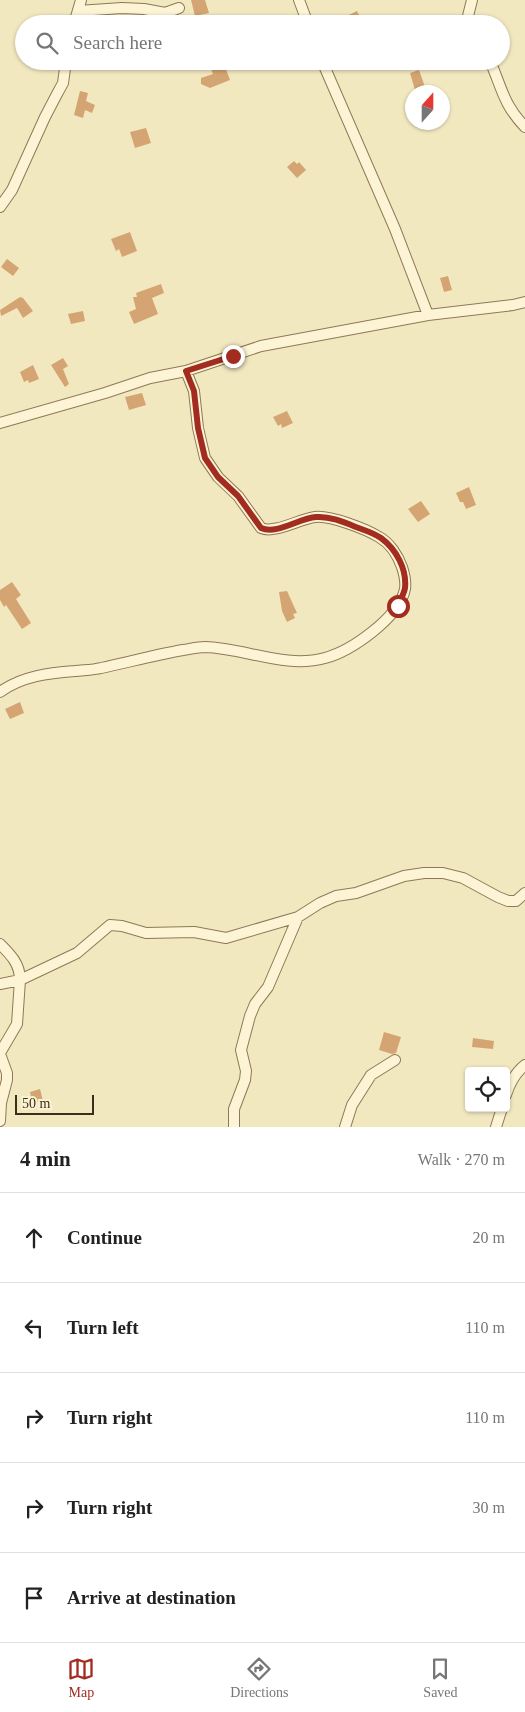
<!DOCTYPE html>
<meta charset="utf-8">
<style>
body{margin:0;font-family:"Times New Roman",serif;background:#f6f6f6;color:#222}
.controls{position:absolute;right:15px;bottom:15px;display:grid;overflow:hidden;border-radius:5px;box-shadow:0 1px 4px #0004}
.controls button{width:45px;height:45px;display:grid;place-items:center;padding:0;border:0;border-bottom:1px solid #e0e0e0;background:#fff;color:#222;font:25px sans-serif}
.compass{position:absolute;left:405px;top:85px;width:45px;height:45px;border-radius:50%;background:#fff;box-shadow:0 1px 4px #0004;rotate:21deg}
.scale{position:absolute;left:15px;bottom:12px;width:79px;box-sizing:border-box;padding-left:5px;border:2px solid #3c2e1c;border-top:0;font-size:14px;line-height:18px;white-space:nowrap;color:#3c2e1c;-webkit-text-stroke:4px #f9f1d1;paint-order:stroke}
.stop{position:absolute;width:15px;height:15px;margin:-11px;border:4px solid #a32c20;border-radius:50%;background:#fff}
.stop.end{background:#a32c20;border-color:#fff;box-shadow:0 1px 5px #0008}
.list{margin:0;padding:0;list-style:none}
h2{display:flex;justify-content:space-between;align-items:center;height:65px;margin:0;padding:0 20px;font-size:21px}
h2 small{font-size:16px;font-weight:400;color:#767676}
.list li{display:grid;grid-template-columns:32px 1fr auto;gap:15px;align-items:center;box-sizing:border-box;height:90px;padding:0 20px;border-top:1px solid #e0e0e0}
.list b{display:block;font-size:19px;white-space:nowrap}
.list em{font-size:16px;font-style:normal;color:#767676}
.icon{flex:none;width:28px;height:28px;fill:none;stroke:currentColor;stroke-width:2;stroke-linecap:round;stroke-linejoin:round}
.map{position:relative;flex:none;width:525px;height:1127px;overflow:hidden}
.search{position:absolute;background:#fff;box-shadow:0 1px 4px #0004;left:15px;right:15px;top:15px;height:55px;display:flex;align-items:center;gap:12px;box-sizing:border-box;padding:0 18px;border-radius:28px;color:#767676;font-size:19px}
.sheet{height:515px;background:#fff}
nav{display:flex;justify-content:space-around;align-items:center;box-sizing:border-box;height:70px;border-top:1px solid #e0e0e0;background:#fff;font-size:14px;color:#767676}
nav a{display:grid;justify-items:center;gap:2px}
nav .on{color:#a32c20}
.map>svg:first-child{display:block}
.building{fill:#d4a572}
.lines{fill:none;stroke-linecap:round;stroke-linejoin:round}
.minor-casing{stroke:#8e7956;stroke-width:12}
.minor{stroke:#fcf4d5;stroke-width:10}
.route{stroke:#a32c20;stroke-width:6}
</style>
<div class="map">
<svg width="525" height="1127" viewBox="0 0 525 1127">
<rect width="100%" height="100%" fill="#f2e8c0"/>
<path class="building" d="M191,0h14l4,13 -14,3z
M357,11l4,8 -10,5h-21z
M224,64l6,16 -20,8 -9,-4v-6l12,-4 -2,-5z
M419,70l6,17 -10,3 -5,-17z
M80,91l8,2 -2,8 9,4 -3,8 -7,-3 -2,8 -9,-3z
M146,128l5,15 -16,5 -5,-16z
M294,161l3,3 2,-2 7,8 -9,8 -10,-11z
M130,232l7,19 -15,6 -3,-8 -3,2 -5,-12z
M7,259l12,9 -6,8 -12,-9z
M448,276l4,14 -8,2 -4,-14z
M161,284l3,9 -12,5 6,16 -24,10 -5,-12 7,-3 -3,-12h4l-1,-4z
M20,297l3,1 10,13 -10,7 -6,-10 -16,8 -1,-6z
M83,311l2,10 -14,3 -3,-10z
M63,358l5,8 -5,3 6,15 -4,3 -14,-22z
M33,365l6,14 -10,4 -1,-3 -4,2 -4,-10z
M142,393l4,12 -17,5 -4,-13z
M287,411l6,12 -11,5 -1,-4 -3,2 -5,-9z
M469,487l7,18 -10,4 -3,-7h-3l-4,-9z
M421,501l9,13 -12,8 -10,-13z
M12,582l9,13 -5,4 15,24 -9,6 -16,-24 -2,2 -4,-7v-10z
M287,591l10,22 -4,1 2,4 -8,4 -5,-11 -3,-19z
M20,702l4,11 -14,6 -5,-10z
M384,1032l17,5 -5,16 -4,1 -13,-4z
M473,1038l21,3 -1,8 -21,-2z
M40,1089l3,12 -11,2 -2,-11z"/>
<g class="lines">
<defs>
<path id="minor" d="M299,0l9,24
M78,11l44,-3 22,1 21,4 14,-5
M74,24l7,-24
M466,24l6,-24
M322,61l73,168 33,86
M490,61c12,27 13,43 35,66
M0,207l12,-17 33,-73 12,-23 6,-11 3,-22
M0,423l105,-30 45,-15 36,-7 75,-25 167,-31 85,-10 12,-3
M0,692c22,-16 49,-19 75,-21 9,-1 18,-1 26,-3 28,-6 54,-13 82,-18 7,-1 15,-3 22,-3 40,1 80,22 120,11 26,-7 74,-40 80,-69 1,-7 -1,-16 -3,-22 -4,-11 -12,-24 -23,-30 -13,-8 -49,-22 -64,-20 -16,2 -40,17 -54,11l-23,-32 -20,-19 -13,-19 -7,-30 -4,-37 -8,-20
M0,944c11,11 20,20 20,36l-20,4
M0,1053l17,-29 3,-44 57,-27 33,-28 12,1 24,7 48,-1 32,6 72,-21 22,-14 16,-7 20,-3 48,-17 20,-3h19l20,5 35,19 10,4h8l9,-8
M0,1054l7,19v7l-6,23 -1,18
M506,1095c4,-13 9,-22 19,-30
M234,1127v-18l11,-29 1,-9 -5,-21 9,-34 5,-12 13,-17 30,-70
M345,1127l7,-22 19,-30 24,-15
M496,1127l6,-19"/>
</defs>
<use href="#minor" class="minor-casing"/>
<use href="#minor" class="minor"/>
</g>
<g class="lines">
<path class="route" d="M233,356l-47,15 8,20 4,37 7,30 13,19 20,19 23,32c16,7 38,-10 55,-11 14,-1 28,5 40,10 8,3 18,6 25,11 15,11 26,31 24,50 -1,6 -5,12 -7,18"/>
</g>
</svg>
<div class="controls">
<button><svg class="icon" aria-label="locate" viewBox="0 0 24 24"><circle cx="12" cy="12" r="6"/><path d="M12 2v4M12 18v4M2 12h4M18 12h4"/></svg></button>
</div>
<svg class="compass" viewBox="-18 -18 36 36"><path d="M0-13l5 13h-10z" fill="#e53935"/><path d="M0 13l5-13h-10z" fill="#767676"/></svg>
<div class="scale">50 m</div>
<div class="stop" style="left:398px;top:606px"></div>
<div class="stop end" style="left:233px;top:356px"></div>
<div class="search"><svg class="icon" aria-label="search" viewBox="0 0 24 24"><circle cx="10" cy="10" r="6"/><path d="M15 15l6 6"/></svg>Search here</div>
</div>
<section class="sheet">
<h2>4 min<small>Walk · 270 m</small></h2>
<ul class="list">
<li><svg class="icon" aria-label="ahead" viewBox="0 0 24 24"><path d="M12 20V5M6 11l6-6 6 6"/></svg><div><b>Continue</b></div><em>20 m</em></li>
<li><svg class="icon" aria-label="left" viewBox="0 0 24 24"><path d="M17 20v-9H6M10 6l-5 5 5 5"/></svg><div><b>Turn left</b></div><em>110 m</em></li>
<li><svg class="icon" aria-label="right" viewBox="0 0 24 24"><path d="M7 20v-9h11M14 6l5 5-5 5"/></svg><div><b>Turn right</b></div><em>110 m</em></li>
<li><svg class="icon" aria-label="right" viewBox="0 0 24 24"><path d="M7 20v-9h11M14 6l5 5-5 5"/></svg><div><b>Turn right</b></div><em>30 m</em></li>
<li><svg class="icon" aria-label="arrive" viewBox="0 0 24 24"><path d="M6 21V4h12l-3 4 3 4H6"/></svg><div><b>Arrive at destination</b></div></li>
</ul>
</section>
<nav>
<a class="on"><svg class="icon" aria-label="map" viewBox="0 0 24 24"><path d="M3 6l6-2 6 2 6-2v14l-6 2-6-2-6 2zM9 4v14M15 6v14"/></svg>Map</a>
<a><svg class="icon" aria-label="directions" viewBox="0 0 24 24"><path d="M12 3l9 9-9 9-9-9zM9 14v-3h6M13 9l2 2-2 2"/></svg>Directions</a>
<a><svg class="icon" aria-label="saved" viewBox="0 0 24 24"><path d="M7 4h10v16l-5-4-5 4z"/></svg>Saved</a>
</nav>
